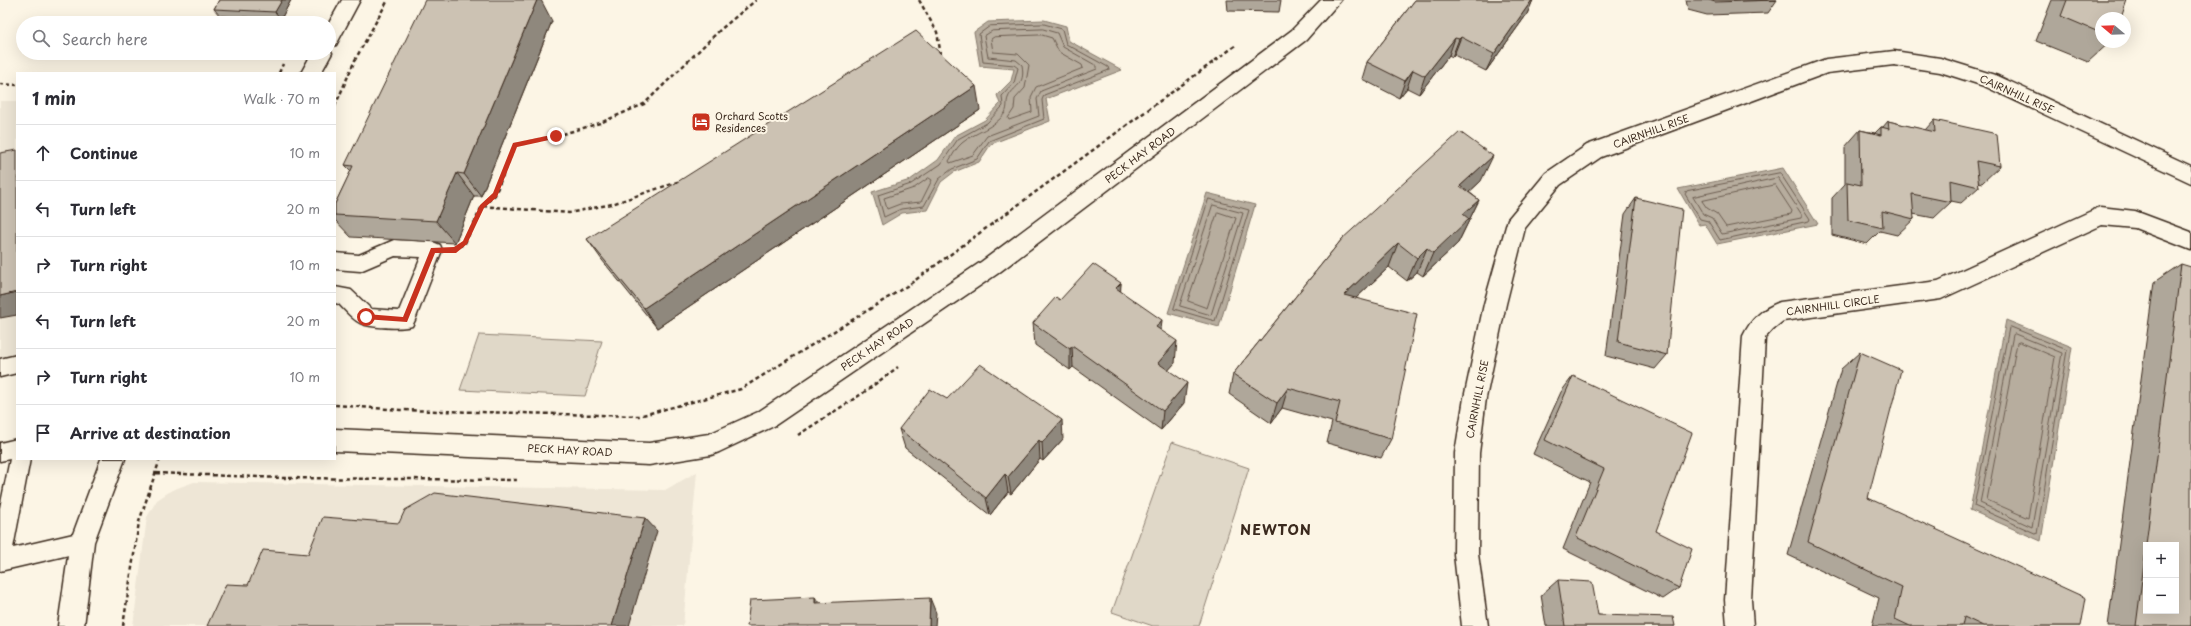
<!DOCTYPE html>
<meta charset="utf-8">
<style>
body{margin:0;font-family:"Playpen Sans",sans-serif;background:#f2f2f3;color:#2b2b33}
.controls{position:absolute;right:12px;bottom:12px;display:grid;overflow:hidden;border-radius:0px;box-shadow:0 4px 16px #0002}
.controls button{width:36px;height:36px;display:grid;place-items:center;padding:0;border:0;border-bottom:1px solid #e1e1e2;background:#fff;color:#2b2b33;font:20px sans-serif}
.compass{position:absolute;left:2095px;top:12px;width:36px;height:36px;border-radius:50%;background:#fff;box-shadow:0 4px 16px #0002;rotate:289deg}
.stop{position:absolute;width:12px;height:12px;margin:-9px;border:3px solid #c8321e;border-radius:50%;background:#fff}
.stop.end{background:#c8321e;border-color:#fff;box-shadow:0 1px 4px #0008}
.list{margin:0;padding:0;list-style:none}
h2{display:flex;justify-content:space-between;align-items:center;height:52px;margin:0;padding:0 16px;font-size:17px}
h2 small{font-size:13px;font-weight:400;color:#7c7c81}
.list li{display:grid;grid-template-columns:26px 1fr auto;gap:12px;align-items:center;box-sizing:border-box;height:56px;padding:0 16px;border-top:1px solid #e1e1e2}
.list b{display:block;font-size:15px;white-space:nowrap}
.list em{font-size:13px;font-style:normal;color:#7c7c81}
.icon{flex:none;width:22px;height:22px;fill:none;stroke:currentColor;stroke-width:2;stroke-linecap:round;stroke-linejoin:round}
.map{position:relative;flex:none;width:2191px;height:626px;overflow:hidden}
.search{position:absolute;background:#fff;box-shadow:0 4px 16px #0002;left:16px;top:16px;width:320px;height:44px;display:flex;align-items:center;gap:10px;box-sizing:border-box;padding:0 14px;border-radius:22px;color:#7c7c81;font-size:15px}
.panel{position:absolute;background:#fff;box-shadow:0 4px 16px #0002;left:16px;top:72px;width:320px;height:388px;border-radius:0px}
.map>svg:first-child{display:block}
.built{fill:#eee6d6}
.green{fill:#e0d8c8;stroke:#8e8173}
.water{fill:#b7ad9e;stroke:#85796b}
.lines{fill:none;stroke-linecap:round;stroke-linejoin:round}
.shore{stroke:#6d5e51;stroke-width:1}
.lane-casing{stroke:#3b2a1e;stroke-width:3}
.street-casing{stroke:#3b2a1e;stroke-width:3}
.path{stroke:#3b2a1e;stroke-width:2.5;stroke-dasharray:4 3;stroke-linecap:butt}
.lane{fill:#fcf5e5;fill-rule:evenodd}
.street{fill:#fcf5e5;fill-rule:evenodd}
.wall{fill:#afa79a;stroke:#3b2a1e;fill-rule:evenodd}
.shaded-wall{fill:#8f887d;stroke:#3b2a1e}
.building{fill:#ccc2b3;stroke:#3b2a1e}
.route{fill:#c8321e}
.labels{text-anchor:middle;stroke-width:4;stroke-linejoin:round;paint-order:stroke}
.street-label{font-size:10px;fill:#3b2a1e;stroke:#fcf5e5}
.poi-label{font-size:10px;fill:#3b2a1e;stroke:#fcf5e5;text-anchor:start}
.district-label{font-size:14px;font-weight:bold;letter-spacing:1px;fill:#3b2a1e;stroke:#fcf5e5}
</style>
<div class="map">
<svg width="2191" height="626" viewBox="0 0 2191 626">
<rect width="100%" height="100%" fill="#fcf5e5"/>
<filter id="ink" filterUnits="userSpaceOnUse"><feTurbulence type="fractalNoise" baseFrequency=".025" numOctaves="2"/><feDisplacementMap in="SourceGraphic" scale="8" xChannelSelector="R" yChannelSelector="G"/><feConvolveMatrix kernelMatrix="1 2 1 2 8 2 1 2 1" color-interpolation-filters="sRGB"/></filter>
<g filter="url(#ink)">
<path class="built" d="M0,101h17v259l-17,3z
M697,472l-14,154h-550l14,-109 10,-17 15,-10 22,-8 471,8z"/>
<path class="green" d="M479,335l123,6 -17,55 -125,-6z
M1172,442l77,26 -50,158h-46l-41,-14z"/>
<path class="water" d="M1044,20l22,6 3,15 53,29 -76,29 4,22 -59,23 -12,18 -25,10 -13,10 -14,28 -25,3 -20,12 -10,-33 38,-12 28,-20 17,-24 30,-16 15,-16 -3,-9 14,-14 3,-12 -34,-3 -6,-34 14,-10z
M1783,168l35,56 -101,20 -12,-20 -6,1 -21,-36z
M1207,193l48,12 -36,122 -51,-14z
M2006,320l66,27 -31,194 -71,-31z"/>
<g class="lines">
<path class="shore" d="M1044,24l18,5 4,15 42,23 1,3 -65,25 -2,5 2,19 -55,22 -12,18 -25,10 -13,10 -15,27 -23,3 -17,8 -6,-22 33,-11 30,-20 17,-25 29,-16 16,-17 -1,-10 12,-13 4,-15 -4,-3 -31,-3 -4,-28 11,-8z
M1043,29l14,4 6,14 34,19v3l-56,22 -4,8 2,17 -52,20 -14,19 -23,8 -1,-2c4,-6 7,-13 13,-18 13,-11 33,-15 43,-30 3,-6 1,-10 3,-15 5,-13 18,-11 14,-33l-6,-5 -28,-3 -4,-21 8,-5z
M1042,35l10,3 7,14 23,13 1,3 -47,19 -5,10 1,15 -23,8 -1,-2 6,-9 1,-10 10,-11 4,-23 -11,-11 -25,-2 -2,-13 3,-2z
M1780,173l30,46 -1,2 -89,19 -12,-19 -8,-2 -15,-25 2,-3z
M929,178l3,2 -11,22 -21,2 -13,5 -3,-11 30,-10z
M1778,178l24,37 -1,3 -79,16 -10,-16 -9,-4 -10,-17z
M1775,185l17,26 -1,3 -65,13 -9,-13 -10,-6 -5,-7z
M1209,199l40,11 -34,111 -41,-12z
M1213,205l30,8 -32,102 -31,-9z
M1218,212l18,6 -29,90 -19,-7z
M2011,327l56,23 -30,184 -63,-28 35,-178z
M2015,334l47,19 -30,174 -52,-24 33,-168z
M2020,342l35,15 -27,161 -41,-18 30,-157z"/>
<defs>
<path id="lane" d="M394,240l39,2 7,3 2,5 -27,70 -3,6c-10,3 -43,2 -52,-3 -8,-4 -15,-13 -21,-19l-4,-1v-16l16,3 20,19 28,2 22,-54 -26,-1 -35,15 -25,-2v-16l24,2z
M17,355v18l-17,4v-18z
M17,439v20h13l-17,89 69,-16 7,3 4,7 -4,7 -7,3 -82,19v-63l10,-49 -10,2v-18z"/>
<path id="street" d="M342,0h18l-24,45 -7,2v-24z
M1321,0h20l-35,40 -309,234 -223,152 -55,26 -8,3 -62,10 -314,-14v-22l314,14 60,-9 49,-22 223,-150 311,-232z
M329,48l3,5 -11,20h-20l11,-20h17z
M1894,51l46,7 58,18 193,90v17l-207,-97 -44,-14 -46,-7 -67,8 -226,84 -41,28 -35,43 -19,76 -20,94 -7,55 -1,101 10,72h-26l-8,-72 1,-101 9,-55 20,-94 24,-85 38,-46 41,-28 239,-86z
M2100,207l35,4 56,21v18l-56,-22 -33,-3 -161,74 -158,22 -10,8 -8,9 -14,262 2,26h-26l-2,-26 18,-264c8,-17 19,-27 37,-34l158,-21z
M101,459h24l-31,83 -10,84h-26l12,-84z"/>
</defs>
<use href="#lane" class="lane-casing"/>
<use href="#street" class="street-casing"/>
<path class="path" d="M919,0l18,32 4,24
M279,73l4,-9
M0,84l17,1
M335,106l20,-46 33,-60
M483,206l12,-11 20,-50 41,-9 44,-13 44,-19 76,-74 36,-30
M459,247l6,-4 17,-37 87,7 43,-9 68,-23
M335,405l65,5 239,6 102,-27 169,-105 325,-238
M798,435l65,-42 35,-26
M156,473l127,5 236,2
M123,626l16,-104 21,-63"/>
<use href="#lane" class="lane"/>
<use href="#street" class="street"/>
</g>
<path class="wall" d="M219,0h72l-10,19 -61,-3 -6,-7z
M1227,0h54l-2,12 -51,-1z
M1415,0h118l-6,14 -41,57 -32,-16 -2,2 -3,-2 -30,39 -12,-6 -8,10 -37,-19 5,-17z
M1686,0h91l-9,13 -61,2 -19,-5z
M2052,0h75l-26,18v24h9l-22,20 -52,-21z
M552,21l-71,175h-7l-19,47 -104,-6 -16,-17v-16l16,-33 -6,-6z
M980,110l-323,218 -55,-68 -15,-21z
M1934,120l66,46 -18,17 -4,-1 1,5 -18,16 -10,-2v1l-17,16 -21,-4 1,5 -17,16 -17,-4 -13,13 -35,-9v-37l13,-14v-37l15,-17 15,3 6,-6h2l5,-6 37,9z
M1481,181l-12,11 10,8 -21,43 -35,33 -6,-4 -10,9 -18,-14 -33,31 35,141 -10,19 -54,-15 5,-21 -50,-14 -11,15 -42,-29 4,-20 109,-135z
M1636,198l31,157 -12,14 -49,-13 19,-142z
M2181,264l10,362h-83l46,-344zM2146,545h30l-30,66z
M1121,283l-1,8 41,40 14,32 -7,7 16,33 -23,27 -88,-63 -3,3 -35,-25 -2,-22 27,-23z
M1860,352l8,146 213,128h-209l7,-28 -91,-43 53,-186z
M1573,376l83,155 23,57 -16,11 -100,-50 27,-67 -57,-28 28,-62z
M947,399l116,40 -20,22 -3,-2 -29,35 -3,-2 -18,23 -85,-67 -6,-19z
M1558,580l40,35 77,11h-129l-5,-31z"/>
<path class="shaded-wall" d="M282,0h9l-10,19 -6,-7z
M537,0h4l11,21 -71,175 -17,-22z
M1532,0h1l-6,14 -41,57 8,-17z
M1461,37l-7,18 -2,2 7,-18z
M1455,38l-6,17 -30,39 6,-18z
M1413,70l-6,18 -8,10 6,-17z
M976,86l4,24 -323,218 -13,-20z
M1493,156l-12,25 -31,29 10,-24z
M457,173l17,23 -19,47 -19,-22z
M1479,200l-21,43 -35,33 10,-23 30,-39z
M1398,243l-9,24 -53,50 8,-22z
M1427,248l-10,24 -10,9 10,-23z
M1121,283l-1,22 -4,-17z
M17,292v23l-17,3v-22z
M1162,320l-2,21 -4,-14z
M1177,341l-2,22 -19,21 2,-21z
M1072,346l1,21 -3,3v-21z
M1187,383l-3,20 -23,27 2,-19z
M1288,388l-6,20 -11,15 6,-20z
M1062,420l1,19 -20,22 -1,-18z
M1039,440l1,19 -29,35 -3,-17z
M1005,474l3,18 -18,23 -4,-17z
M645,518l12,13 -28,95h-17z
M815,597l10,15 -10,-9z
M930,598l6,15 -1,13h-6z"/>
<path class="building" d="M219,0h63l-7,12 -61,-3z
M425,0h112l-73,174 -7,-1 -21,48 -101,-6v-11l18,-38 -8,-1z
M1415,0h117l-38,54 -33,-17 -2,2 -4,-1 -30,38 -12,-6 -8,11 -38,-19z
M1709,0h68l-62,2z
M2067,0h60l-6,18h-20v15l-40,-17z
M916,31l60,55 -332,222 -57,-69z
M1934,120l63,14 3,32 -24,-5 3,26 -29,-7 1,22 -39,-8 2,25 -32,-8 1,17 -35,-8 -1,-38 14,3 -1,-55 21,5v-8l8,2 -1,-8 47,11z
M1460,132l33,24 -33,30 19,14 -16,14 6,5 -36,34 -6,-5 -10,10 -19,-15 -54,52 73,19 -26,125 -56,-16 5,-21 -52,-14 -11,15 -44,-29 109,-135z
M17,150v142l-17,4v-143z
M1636,198l46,11 -15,146 -49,-13z
M1093,264l28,19 -5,5 46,32 -6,7 21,14 -19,22 29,20 -24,28 -91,-65 -2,3 -37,-26 23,-26 4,3z
M2181,264l10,3v359h-55l10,-78v63h30v-66h-30z
M1860,352l41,18 -33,128 218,100 -5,28h-98l-19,-9 -2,9h-52l-15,-7 7,-32 -94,-45z
M980,364l82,56 -20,23 -3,-3 -31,37 -3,-3 -19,24 -87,-69 31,-40 17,10z
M1573,376l119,57 -36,98 36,18 -13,39 -103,-51 28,-68 -59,-29z
M435,493l210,25 -33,108h-405l19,-42 22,1 15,-35 45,4 15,-37 76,6 6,-13z
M1558,580l34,2 6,33 75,2 2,9h-110z
M815,597v6l115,-5 -1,28h-182l3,-26z"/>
</g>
<path class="route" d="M556,134l3,2 -1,2 -41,9 -20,50 -13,11 -17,36 -11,9h-21l-28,69 -43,-3v-4l2,-1 37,3 28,-69 23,-1 9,-6 17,-36 13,-12 20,-50z"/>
<defs>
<symbol id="hotel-square" viewBox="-11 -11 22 22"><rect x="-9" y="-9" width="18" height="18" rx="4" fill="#c8321e" stroke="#fcf5e5"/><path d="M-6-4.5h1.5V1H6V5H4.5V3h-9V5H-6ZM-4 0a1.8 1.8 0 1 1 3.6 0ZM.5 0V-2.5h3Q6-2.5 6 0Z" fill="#fff"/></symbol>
</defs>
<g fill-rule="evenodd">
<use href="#hotel-square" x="690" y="111" width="22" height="22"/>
</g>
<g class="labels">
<g class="street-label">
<text transform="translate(2017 94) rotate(24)" y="4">CAIRNHILL RISE</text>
<text transform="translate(1651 131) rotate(-20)" y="4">CAIRNHILL RISE</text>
<text transform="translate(1140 155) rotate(-37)" y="4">PECK HAY ROAD</text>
<text transform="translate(1833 305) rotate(-8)" y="4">CAIRNHILL CIRCLE</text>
<text transform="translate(877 344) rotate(-34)" y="4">PECK HAY ROAD</text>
<text transform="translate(1477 399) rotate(-79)" y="4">CAIRNHILL RISE</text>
<text transform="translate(570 450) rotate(3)" y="4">PECK HAY ROAD</text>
</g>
<g class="poi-label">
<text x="715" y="120">Orchard Scotts<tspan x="715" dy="12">Residences</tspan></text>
</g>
<g class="district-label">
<text x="1276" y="535">NEWTON</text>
</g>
</g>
</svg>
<div class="controls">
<button>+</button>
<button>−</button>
</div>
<svg class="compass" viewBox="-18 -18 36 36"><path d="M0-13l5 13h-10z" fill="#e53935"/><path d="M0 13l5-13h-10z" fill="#7c7c81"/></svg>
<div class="stop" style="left:366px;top:317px"></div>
<div class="stop end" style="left:556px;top:136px"></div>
<div class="search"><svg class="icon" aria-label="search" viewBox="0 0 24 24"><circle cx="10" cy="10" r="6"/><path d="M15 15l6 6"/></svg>Search here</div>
<section class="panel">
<h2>1 min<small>Walk · 70 m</small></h2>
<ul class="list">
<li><svg class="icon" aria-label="ahead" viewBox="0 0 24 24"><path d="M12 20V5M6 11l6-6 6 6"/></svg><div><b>Continue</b></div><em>10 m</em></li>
<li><svg class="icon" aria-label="left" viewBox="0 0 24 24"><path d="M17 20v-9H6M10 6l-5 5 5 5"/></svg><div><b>Turn left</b></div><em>20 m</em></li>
<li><svg class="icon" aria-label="right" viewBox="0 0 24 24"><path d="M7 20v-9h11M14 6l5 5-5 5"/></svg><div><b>Turn right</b></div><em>10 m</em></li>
<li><svg class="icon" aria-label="left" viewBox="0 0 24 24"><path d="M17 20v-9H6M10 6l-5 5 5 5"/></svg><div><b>Turn left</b></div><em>20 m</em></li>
<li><svg class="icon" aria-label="right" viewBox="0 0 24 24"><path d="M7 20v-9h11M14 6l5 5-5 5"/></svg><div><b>Turn right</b></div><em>10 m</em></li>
<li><svg class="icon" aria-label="arrive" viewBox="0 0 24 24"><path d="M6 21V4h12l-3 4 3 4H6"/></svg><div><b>Arrive at destination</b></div></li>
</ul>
</section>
</div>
